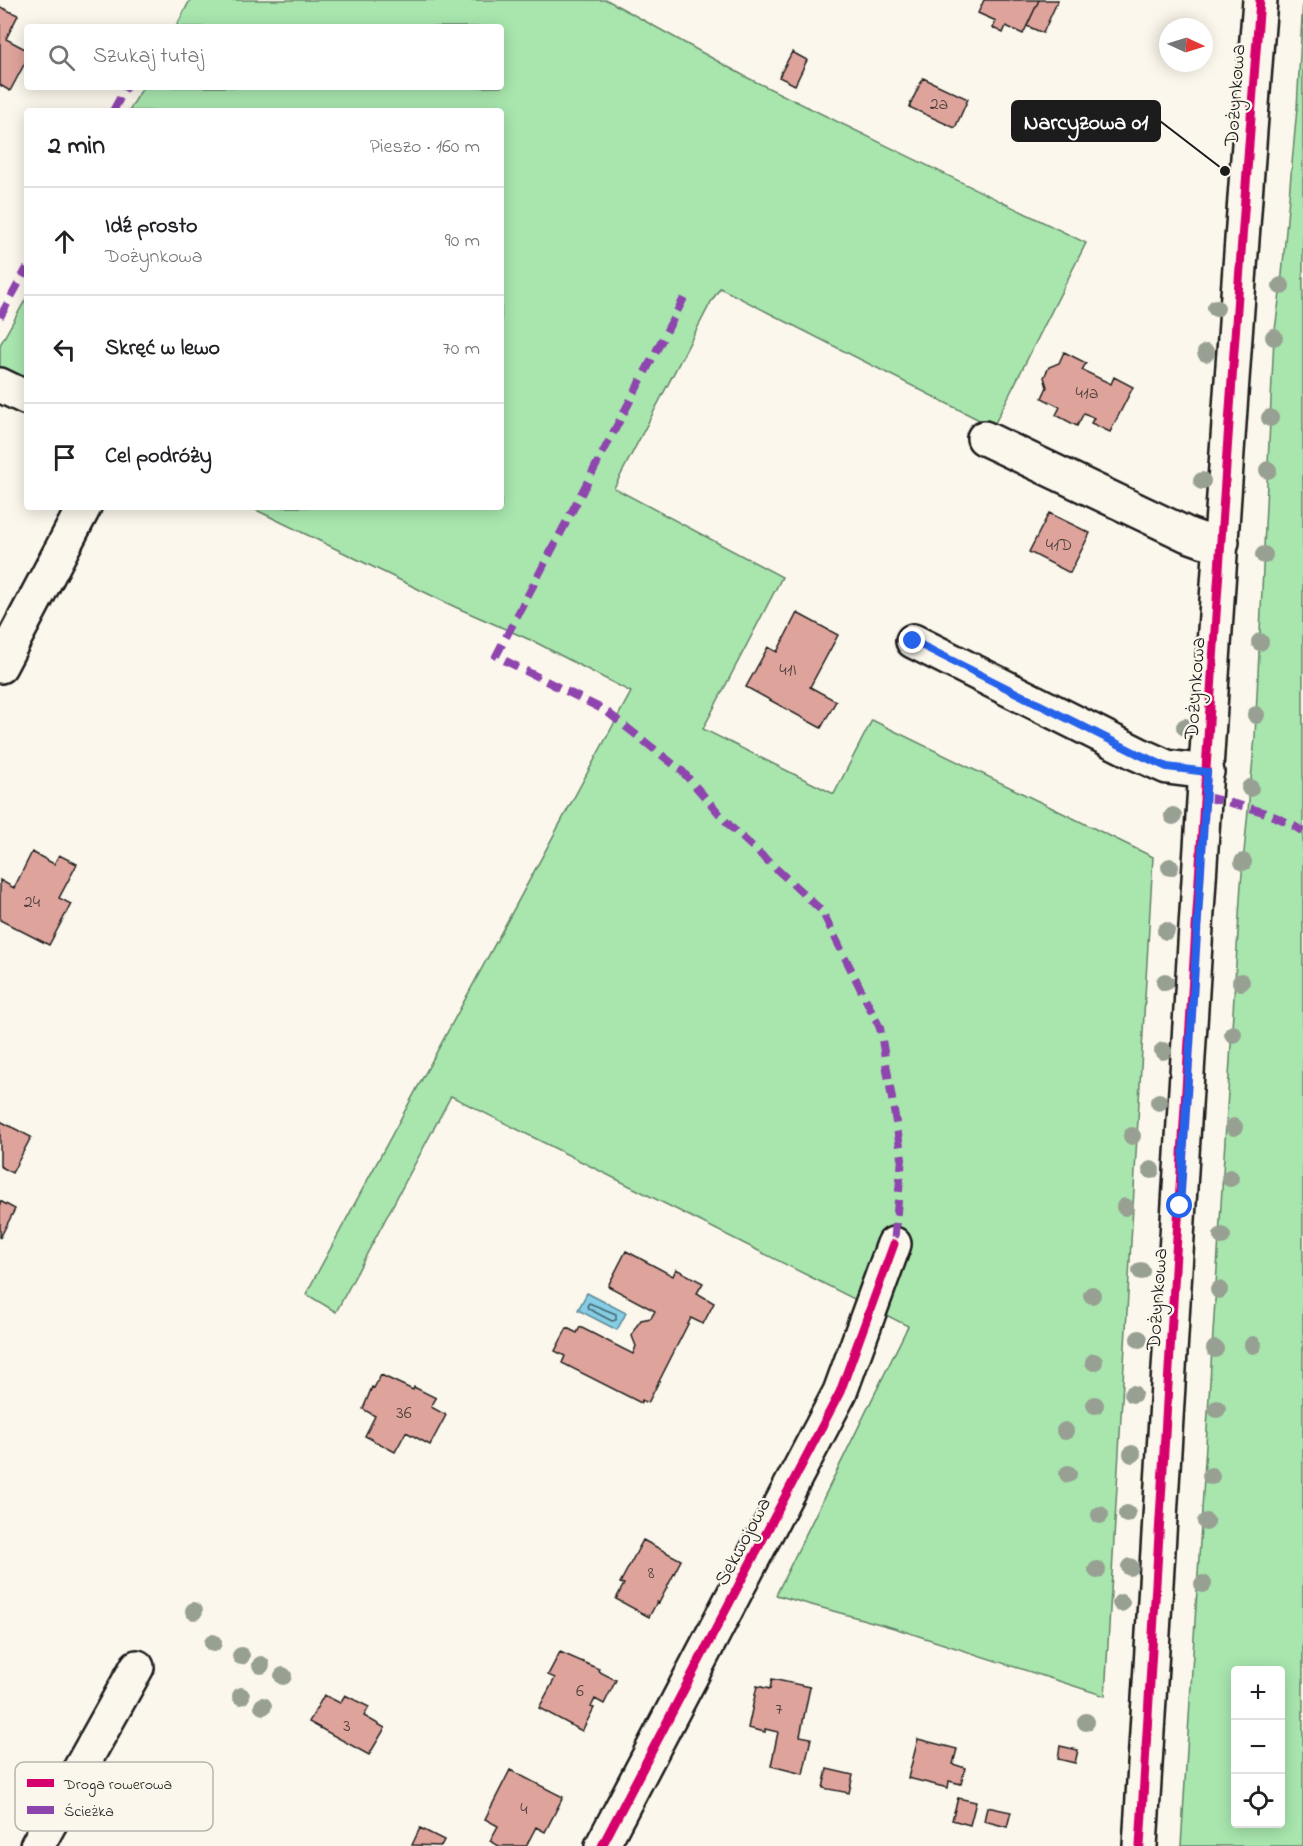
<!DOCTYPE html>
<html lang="pl">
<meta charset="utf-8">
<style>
body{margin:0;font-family:"Indie Flower",sans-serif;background:#f2f2f2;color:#202124}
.controls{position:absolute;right:18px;bottom:18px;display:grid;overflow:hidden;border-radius:6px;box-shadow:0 3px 15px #0003}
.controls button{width:54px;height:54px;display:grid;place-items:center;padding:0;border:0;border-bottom:2px solid #e0e0e0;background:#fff;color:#202124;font:30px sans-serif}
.compass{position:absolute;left:1159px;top:18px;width:54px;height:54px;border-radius:50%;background:#fff;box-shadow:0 3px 15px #0003;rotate:94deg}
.stop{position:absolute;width:18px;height:18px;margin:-14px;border:4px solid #2563eb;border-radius:50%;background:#fff}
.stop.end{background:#2563eb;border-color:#fff;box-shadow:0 2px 6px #0008}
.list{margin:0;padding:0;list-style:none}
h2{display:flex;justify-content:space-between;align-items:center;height:78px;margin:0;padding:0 24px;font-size:26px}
h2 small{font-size:20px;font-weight:400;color:#757577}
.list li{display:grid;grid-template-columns:39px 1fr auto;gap:18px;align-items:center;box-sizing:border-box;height:108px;padding:0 24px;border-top:2px solid #e0e0e0}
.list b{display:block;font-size:22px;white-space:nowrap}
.list p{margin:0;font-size:20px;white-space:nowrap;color:#757577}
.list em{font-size:20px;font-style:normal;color:#757577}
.icon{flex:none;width:33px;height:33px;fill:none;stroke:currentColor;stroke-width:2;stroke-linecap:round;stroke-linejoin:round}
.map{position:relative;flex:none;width:1303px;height:1846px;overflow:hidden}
.search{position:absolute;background:#fff;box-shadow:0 3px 15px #0003;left:24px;top:24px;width:480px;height:66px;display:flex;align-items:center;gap:15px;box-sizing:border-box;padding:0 21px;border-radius:6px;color:#757577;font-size:22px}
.panel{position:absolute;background:#fff;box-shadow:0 3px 15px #0003;left:24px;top:108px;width:480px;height:402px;border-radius:6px}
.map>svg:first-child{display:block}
.green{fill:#a8e6ae;stroke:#628165;stroke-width:1.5;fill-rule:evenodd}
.water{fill:#85cee6;stroke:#5b8795;stroke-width:1.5}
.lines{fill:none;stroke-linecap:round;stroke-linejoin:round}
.shore{stroke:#46636d;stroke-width:1.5}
.building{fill:#dea49c;stroke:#1c1c1c;stroke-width:1.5}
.minor-casing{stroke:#1c1c1c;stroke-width:38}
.minor{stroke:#fbf7ec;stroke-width:33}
.quiet{stroke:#8e44ad;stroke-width:8;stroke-dasharray:15 8;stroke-linecap:butt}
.cycleway-casing{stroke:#fbf7ec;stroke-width:13}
.cycleway{stroke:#d6006c;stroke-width:9}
.tree{fill:#97a092}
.route{stroke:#2563eb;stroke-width:8}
.labels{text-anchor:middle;stroke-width:4.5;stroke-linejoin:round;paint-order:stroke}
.number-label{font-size:18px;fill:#4c3e3c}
.street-label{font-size:21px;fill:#1c1c1c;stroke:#fbf7ec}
.key{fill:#fbf7ec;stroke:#b8b5ae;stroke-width:1.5}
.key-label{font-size:16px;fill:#1c1c1c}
.leader{fill:none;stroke:#1c1c1c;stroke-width:2}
.callout-dot{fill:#1c1c1c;stroke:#fbf7ec;stroke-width:2}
.callout{fill:#1c1c1c;stroke:#1c1c1c;stroke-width:2}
.callout-label{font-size:22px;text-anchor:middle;font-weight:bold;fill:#fff}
</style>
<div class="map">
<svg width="1303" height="1846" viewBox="0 0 1303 1846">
<rect width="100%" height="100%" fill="#fbf7ec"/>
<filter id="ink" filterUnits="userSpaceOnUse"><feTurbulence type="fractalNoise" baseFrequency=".0167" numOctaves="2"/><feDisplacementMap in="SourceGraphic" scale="12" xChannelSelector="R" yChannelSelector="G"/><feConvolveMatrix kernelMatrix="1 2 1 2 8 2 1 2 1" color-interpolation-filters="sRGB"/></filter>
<g filter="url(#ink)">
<path class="green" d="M190,0h417l141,78 338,165 -93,184 -273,-139 -9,14 -97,186 168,89 -79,152 131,65 38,-74 281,137 -48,839 -211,-68 -118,-33 132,-269 -457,-230 -115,216 -30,-18 325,-602 -96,-50 -82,-36 -203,-99h251v-396h-372l14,-24h358v-60h-325z
M1303,0v1846h-122l60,-962 14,-147 19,-400 7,-51 16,-178zM1280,1670v154h-44v-154z
M27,297v93l-27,-15v-30z"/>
<path class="water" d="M587,1293l39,20 -9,17 -39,-20z"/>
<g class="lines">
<path class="shore" d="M589,1303l27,11v6l-4,1 -23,-12 -2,-3z"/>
</g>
<path class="building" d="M984,0h55l-16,34 -17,-8 -3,7 -10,-5 3,-7 -18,-8z
M1039,0h19l-15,33 -16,-7z
M0,7l18,8 -12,24 21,11v9l-17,32 -10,-6z
M792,52l15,8 -12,25 -16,-8z
M923,78l45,21 -13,29 -46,-21z
M1064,352l22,11 -4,7 29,14 3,-7 19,10 -23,45 -19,-9 3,-5 -10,-5 -7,13 -21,-11 4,-8 -18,-9 5,-11 -3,-10 5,-10 10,-4z
M1049,513l41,20 -20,40 -41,-21z
M797,613l41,22 -28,52 26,14 -15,27 -75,-41 22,-40 9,5z
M32,852l22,12 5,-9 18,9 -18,34 12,6 -22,41 -49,-25v-40l14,8z
M0,1121l31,16 -19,36 -12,-7z
M0,1201l15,8 -15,29z
M626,1251l47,25 3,-7 27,14 -6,10 17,10 -11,21 -12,-6 -43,85 -6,-3 -1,3 -79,-40 3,-7 -10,-5 12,-23 10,5 3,-6 53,27 3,-8 -4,-10 3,-8 6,-8 10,-2 4,-7 -47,-25z
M381,1375l32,15 1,-3 22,11 -5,9 15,8 -16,30 -24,-13 -11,20 -30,-16 10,-20 -12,-7 9,-22 2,1z
M643,1540l38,20 -22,43 -2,-1 -8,15 -33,-18 8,-15 -4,-1z
M560,1652l39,17 -1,2 18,9 -12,24 -9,-5 -4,8 3,1 -12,23 -43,-23 16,-30 -7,-3z
M772,1679l38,8 -10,49 11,2 -8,36 -32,-8 7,-34 -13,-3v3l-17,-4 9,-42 13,3z
M324,1695l16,8 5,-8 24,12 -5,9 21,12 -16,27 -60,-33z
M918,1739l39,10 -4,15 12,4 -4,16 -12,-3 -1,7 -40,-10z
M1060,1746l18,4 -3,13 -17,-4z
M827,1769l26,6 -4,18 -26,-5z
M510,1770l53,27 -18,35 -9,-5 -10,19h-27l-9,-5 8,-15 -13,-7z
M958,1798l18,4 -6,23 -18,-5z
M987,1807l24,5 -4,15 -23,-6z
M420,1828l24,12 -3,6 -29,-1z"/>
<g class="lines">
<defs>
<path id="minor" d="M0,385l27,13
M984,438l204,97 17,6 17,1
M913,641l225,113 29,13 40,5
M0,666l84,-159
M37,1846l100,-179
M602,1846l238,-454 54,-148
M1140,1846c38,-615 72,-1231 120,-1846"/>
</defs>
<use href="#minor" class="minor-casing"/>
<use href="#minor" class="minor"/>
<path class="quiet" d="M113,111l13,-24
M684,298l-188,358 110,55 76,60 49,56 91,84 58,117 22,130 -8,86
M0,317l27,-49
M1206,797c32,8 70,15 97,35"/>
<defs>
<path id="cycleway" d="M602,1846l238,-454 54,-148
M1140,1846c38,-615 72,-1231 120,-1846"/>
</defs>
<use href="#cycleway" class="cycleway-casing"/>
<use href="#cycleway" class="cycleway"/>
</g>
<g class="tree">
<circle cx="1281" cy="286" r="9"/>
<circle cx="1216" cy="308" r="9"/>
<circle cx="1274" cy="337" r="9"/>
<circle cx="1206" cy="353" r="9"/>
<circle cx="1270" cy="418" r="9"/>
<circle cx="1268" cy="470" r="9"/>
<circle cx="1202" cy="481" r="9"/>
<circle cx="1264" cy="555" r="9"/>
<circle cx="1260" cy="642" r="9"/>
<circle cx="1256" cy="715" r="9"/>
<circle cx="1185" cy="727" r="9"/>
<circle cx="1250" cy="788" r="9"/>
<circle cx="1173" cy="816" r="9"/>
<circle cx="1243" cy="862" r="9"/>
<circle cx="1170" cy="867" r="9"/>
<circle cx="1166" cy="931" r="9"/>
<circle cx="1165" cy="982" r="9"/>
<circle cx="1241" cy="982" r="9"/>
<circle cx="1233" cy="1034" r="9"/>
<circle cx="1163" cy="1051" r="9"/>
<circle cx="1159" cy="1102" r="9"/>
<circle cx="1234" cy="1127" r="9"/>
<circle cx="1132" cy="1136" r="9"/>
<circle cx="1151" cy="1170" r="9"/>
<circle cx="1230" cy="1178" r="9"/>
<circle cx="1125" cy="1207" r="9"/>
<circle cx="1222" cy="1236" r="9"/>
<circle cx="1141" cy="1271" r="9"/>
<circle cx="1219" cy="1290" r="9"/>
<circle cx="1092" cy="1295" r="9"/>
<circle cx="1139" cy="1339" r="9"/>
<circle cx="1253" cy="1345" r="9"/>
<circle cx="1215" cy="1349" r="9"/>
<circle cx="1094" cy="1362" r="9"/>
<circle cx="1133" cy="1394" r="9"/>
<circle cx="1095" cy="1405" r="9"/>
<circle cx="1217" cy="1409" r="9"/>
<circle cx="1065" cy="1431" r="9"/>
<circle cx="1132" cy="1454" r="9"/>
<circle cx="1068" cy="1474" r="9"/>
<circle cx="1211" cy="1476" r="9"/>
<circle cx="1127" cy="1514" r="9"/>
<circle cx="1100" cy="1515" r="9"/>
<circle cx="1206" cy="1522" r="9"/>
<circle cx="1130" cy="1567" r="9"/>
<circle cx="1097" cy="1570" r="9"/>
<circle cx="1203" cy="1584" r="9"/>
<circle cx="1121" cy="1603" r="9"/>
<circle cx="194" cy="1611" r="9"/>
<circle cx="213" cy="1643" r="9"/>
<circle cx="241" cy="1656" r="9"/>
<circle cx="261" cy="1665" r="9"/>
<circle cx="283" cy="1676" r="9"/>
<circle cx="241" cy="1696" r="9"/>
<circle cx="263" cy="1706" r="9"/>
<circle cx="1086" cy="1722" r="9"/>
</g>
</g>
<g class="lines" filter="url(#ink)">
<path class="route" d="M913,641l225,113 29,13 40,5 -27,434"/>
</g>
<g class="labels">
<g class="number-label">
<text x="939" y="109">2a</text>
<text x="1087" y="398">41a</text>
<text x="1059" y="550">41D</text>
<text x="788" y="675">41I</text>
<text x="32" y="907">24</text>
<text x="404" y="1418">36</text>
<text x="651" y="1578">8</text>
<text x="580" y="1696">6</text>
<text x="779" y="1714">7</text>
<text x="347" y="1731">3</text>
<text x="524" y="1814">4</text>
</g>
<g class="street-label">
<text transform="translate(1234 95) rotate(-86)" y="7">Dożynkowa</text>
<text transform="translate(1194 688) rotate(-86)" y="7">Dożynkowa</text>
<text transform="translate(1156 1299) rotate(-86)" y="7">Dożynkowa</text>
<text transform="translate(742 1541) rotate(-62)" y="7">Sekwojowa</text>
</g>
</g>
<rect x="15" y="1762" width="198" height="69" rx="9" class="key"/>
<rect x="27" y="1779" width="27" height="8" fill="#d6006c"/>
<rect x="27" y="1806" width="27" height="8" fill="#8e44ad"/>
<g class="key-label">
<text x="64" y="1789">Droga rowerowa</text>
<text x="64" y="1816">Ścieżka</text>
</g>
<path class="leader" d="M1225 171L1160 121"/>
<circle class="callout-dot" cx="1225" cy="171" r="6"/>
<rect class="callout" x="1012" y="101" width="148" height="40" rx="6"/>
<g class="callout-label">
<text x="1086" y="129">Narcyzowa 01</text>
</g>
</svg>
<div class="controls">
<button>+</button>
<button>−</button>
<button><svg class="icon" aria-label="locate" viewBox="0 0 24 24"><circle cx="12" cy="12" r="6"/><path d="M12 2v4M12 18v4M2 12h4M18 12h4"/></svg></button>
</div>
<svg class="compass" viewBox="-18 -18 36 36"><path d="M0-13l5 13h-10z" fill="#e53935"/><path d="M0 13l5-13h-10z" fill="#757577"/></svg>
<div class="stop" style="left:1180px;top:1206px"></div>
<div class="stop end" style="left:913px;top:641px"></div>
<div class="search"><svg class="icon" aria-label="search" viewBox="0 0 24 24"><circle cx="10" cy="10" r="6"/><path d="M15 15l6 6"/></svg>Szukaj tutaj</div>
<section class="panel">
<h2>2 min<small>Pieszo · 160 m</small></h2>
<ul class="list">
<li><svg class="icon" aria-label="ahead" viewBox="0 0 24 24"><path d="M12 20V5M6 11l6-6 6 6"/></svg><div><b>Idź prosto</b><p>Dożynkowa</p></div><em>90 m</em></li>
<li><svg class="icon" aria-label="left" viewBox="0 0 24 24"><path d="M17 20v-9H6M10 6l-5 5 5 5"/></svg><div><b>Skręć w lewo</b></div><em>70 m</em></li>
<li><svg class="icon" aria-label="arrive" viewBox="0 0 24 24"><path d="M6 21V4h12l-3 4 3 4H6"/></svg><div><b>Cel podróży</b></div></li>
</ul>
</section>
</div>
